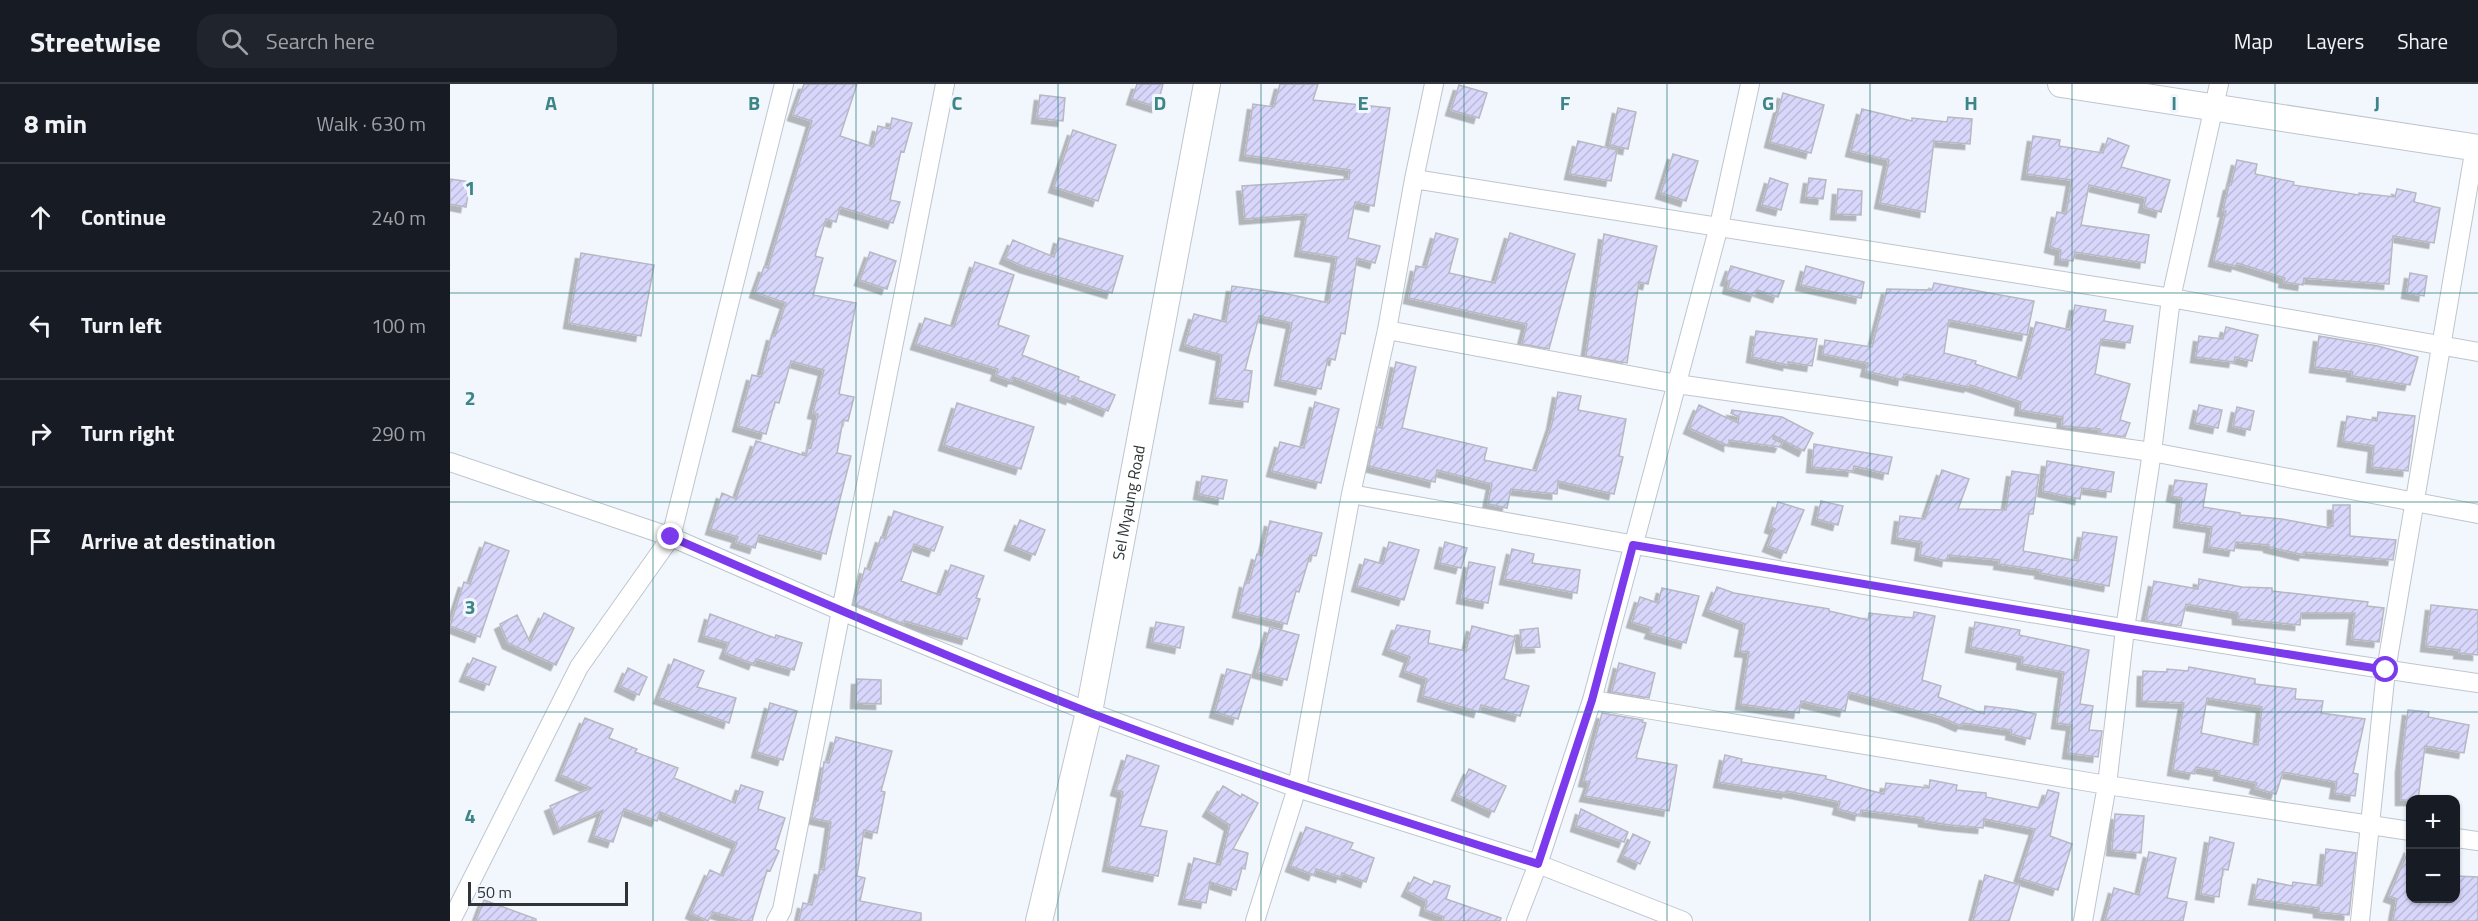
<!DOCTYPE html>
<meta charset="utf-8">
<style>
body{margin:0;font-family:"Titillium Web",sans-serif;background:#20242c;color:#f1f3f6}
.controls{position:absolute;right:18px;bottom:18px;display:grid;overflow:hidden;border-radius:12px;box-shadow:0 2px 4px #0004}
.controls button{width:54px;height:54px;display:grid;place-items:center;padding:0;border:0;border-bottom:2px solid #363941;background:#171b24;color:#f1f3f6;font:30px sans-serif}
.scale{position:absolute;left:18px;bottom:15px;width:160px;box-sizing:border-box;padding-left:6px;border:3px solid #313437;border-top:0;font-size:16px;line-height:21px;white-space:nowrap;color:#313437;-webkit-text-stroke:4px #f2f7fe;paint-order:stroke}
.stop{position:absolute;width:18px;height:18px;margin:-14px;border:4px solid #7c3aed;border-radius:50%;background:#fff}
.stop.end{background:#7c3aed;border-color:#fff;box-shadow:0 2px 6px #0008}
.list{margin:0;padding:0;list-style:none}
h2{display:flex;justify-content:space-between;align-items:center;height:78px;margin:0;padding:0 24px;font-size:26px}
h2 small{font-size:20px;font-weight:400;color:#9ea1a6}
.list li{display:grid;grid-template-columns:39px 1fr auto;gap:18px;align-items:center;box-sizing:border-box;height:108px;padding:0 24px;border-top:2px solid #363941}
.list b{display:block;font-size:22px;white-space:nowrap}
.list em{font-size:20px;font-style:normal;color:#9ea1a6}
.icon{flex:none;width:33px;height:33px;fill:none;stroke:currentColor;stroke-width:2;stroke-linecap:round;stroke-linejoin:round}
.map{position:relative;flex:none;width:2028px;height:837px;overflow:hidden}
header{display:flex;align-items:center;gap:36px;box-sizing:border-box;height:84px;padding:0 30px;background:#171b24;border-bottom:2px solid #363941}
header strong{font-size:28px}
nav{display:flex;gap:33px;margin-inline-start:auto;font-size:21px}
.search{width:420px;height:54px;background:#20242c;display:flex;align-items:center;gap:15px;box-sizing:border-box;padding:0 21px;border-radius:18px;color:#9ea1a6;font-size:22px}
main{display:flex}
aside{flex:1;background:#171b24}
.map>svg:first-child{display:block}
.building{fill:url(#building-hatch);stroke:#b8b8c2;stroke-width:1.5;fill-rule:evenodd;filter:url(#shadow)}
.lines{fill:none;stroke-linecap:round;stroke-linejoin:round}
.street-casing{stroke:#bfc5ce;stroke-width:20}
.secondary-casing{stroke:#bfc5ce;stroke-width:28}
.street{stroke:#fff;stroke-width:18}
.secondary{stroke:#fff;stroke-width:26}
.route{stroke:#7c3aed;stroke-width:8}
.grid{fill:none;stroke:#3d8587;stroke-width:1.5;stroke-opacity:0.55}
.labels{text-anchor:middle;stroke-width:6;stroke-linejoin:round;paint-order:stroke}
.street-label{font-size:16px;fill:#313437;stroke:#f2f7fe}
.grid-label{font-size:20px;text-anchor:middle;font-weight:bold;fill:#3d8587;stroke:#f2f7fe;stroke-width:6;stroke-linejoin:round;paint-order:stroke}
</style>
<header>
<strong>Streetwise</strong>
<div class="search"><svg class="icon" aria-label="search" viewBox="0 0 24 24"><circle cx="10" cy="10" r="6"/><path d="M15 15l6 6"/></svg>Search here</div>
<nav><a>Map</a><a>Layers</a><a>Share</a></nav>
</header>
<main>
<aside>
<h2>8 min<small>Walk · 630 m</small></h2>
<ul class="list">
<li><svg class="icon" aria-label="ahead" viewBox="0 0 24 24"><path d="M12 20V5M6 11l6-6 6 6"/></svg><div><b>Continue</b></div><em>240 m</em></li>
<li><svg class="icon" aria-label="left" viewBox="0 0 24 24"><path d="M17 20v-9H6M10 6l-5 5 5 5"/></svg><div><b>Turn left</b></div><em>100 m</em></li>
<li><svg class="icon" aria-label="right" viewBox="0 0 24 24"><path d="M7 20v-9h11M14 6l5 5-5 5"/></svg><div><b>Turn right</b></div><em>290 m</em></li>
<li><svg class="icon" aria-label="arrive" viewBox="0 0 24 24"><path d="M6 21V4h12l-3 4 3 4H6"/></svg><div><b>Arrive at destination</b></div></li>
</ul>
</aside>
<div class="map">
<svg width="2028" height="837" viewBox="0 0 2028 837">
<defs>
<pattern id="building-hatch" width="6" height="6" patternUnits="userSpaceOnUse" patternTransform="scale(1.5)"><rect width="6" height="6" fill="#d8d7fb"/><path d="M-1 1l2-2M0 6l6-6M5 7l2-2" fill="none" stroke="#bab9d8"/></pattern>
<filter id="shadow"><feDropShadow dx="-5.5" dy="5.5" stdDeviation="0" flood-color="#0004"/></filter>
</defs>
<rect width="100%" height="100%" fill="#f2f7fe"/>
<path class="building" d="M354,0h53l-17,52 33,11 5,-21 12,3 2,-11 20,5 -8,29 -3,-1 -11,49 10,2 -7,21 -53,-16 -4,15 -10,-3 -11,37 8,2 -10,37 43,8 -17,91 15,3 -6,24 -5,-1 -6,33 14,3 -25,98 -67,-19 -4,13 -19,-6 2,-5 -27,-8 11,-36 14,6 20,-58 50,15 2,-9 3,1 7,-34 -5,-1 11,-43 -33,-9 -12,42 -4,-1 -9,32 -28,-8 14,-51 9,2 11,-42 3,1 11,-33 -31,-11 9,-25 4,1 44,-147 -19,-6z
M687,0h26l-6,23 -25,-8z
M830,0h38l-5,16 77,8 -16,98 -19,-4 -7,36 32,8 -5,17 -18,-5 -12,76 -4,-1 -6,27 -7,-2 -7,31 -41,-9 12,-57 -33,-7 -14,54 7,1 -4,31 -33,-4 7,-43 -37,-10 9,-31 32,8 6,-36 51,7 46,10 8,-46 -37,-6 7,-37 -62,5 -3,-33 107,-7 1,-9 -105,-15 8,-51 21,3z
M1009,1l28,8 -8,25 -28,-8z
M1333,9l41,12 -13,48 -41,-11z
M590,11l25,3 -2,23 -26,-3z
M1168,24l18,4 -8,37 -18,-4z
M1412,25l50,12v-3l35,4 1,-5 24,2 -2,25 -36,-3 -9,71 -45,-9 9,-43 -38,-9z
M623,46l43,15 -18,56 -44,-14z
M1583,52l27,4 -1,6 44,7 5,-15 21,8 -8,21 49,13 -9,32 -17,-5 2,-9 -57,-13 -8,40 68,10 -4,28 -70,-11 -2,9 -13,-2 1,-9 -11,-3 7,-35 9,2 6,-34 -45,-6z
M1128,57l39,9 -6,31 -41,-7z
M1223,70l25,7 -12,40 -25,-8z
M1787,76l20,4 -2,10 39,8 -1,3 66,10v-2l36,4 2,-8 19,4 -2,9 26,6 -6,35 -41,-7 -4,48 -85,-6 -1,7 -19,-3 1,-4 -48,-15 -1,3 -22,-5 12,-50h-3l6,-26h2z
M1320,94l18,6 -7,26 -19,-5z
M1359,94l17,2 -3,19 -17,-2z
M0,95l20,3 -4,25 -16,-3z
M1388,105l24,2 -1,24 -25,-1z
M986,149l22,6 -9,34 46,10 15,-50 65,21 -26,95 -27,-5 5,-20 -118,-26 7,-32 10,2z
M1154,150l53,12 -9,38 -9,-2 -12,81 -41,-7z
M609,154l64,18 -11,37 -87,-26 -20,-9 8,-18 41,17z
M420,168l26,9 -9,28 -27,-9z
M131,169l73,12 -13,71 -72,-13z
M525,178l39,13 -16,50 31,11 -7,19 57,22 -1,3 37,15 -7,16 -36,-15 -1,3 -58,-22 -1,4 -16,-6 2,-6 -82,-25 9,-26 29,9z
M1281,182l53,15 -6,16 -21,-7 -2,6 -27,-8 2,-7 -4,-1z
M1356,182l58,16 -3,16 -60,-13z
M1960,189l17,3 -3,20 -17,-3z
M1484,199l100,18 -7,34 -78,-15 -5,33 32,8 -1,3 46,15 15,-57 34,8 5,-25 31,5 -2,11 29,5 -3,17 -29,-4 -6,35 35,10 -10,36 10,3 -5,14 -26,-4 1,-4 -38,-3 1,-9 -43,-7 1,-8 -51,-17 -1,2 -65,-13 -1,6 -37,-9 2,-8 -45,-9 2,-14 47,7 15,-58 45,1z
M1776,243l32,8 -6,26 -17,-4 -1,5 -38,-5 3,-21 24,3z
M1306,247l61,8 -5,27 -24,-4v3l-36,-8z
M1869,252l59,10 40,11 -8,28 -58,-9 1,-4 -38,-5z
M946,278l20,5 -14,61 85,20 -3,12 52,11 16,-47 6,-32 23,4 -3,14 48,9 -7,37 4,1 -9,37 -56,-13 -1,13 -46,-5 -4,19 -19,-4 4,-20 -55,-14 -2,12 -66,-16 8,-39 5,1z
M865,318l24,7 -18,74 -49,-12 8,-29 24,6z
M507,319l77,24 -13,42 -77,-24z
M1249,321l39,18 1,-6 -8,-4 1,-3 50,7 31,16 -9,18 -31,-16v4l9,4 -2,4 -51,-7v6l-40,-18z
M1749,321l23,5 -4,18 -23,-5z
M1787,323l17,4 -4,19 -17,-4z
M1928,328l37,4 -7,55 -36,-4 2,-21 -31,-5 4,-25 30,5z
M1364,360l78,13 -4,17 -34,-8 -1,5 -41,-4z
M1597,377l67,11 -3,20 -29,-4 -2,11 -37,-8z
M1492,386l27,9 -11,30 48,1 6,-39 27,4 -6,39h-4l-6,37 55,10 5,-29 34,5 -8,49 -69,-13 1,-3 -42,-6 1,-4 -52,-5 -1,6 -27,-6 2,-13 -25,-4 3,-22 25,3z
M752,392l25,4 -4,19 -24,-5z
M1725,396l32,4 -4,23 37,6v2l42,4 48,9v-3l3,1v-21h17v31l46,4 -3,20 -89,-8v3l-35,-8v-2l-33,-3 -2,9 -25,-4 3,-20 -33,-5 3,-24 -10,-2z
M1371,417l22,5 -5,19 -21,-6z
M1328,418l26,8 -18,43 -18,-7 7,-17 -5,-2z
M444,427l49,16 -9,24 -20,-7 -13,37 39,14 11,-30 33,11 -8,22 4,1 -13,40 -62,-18 -1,3 -50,-20 11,-36 5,2 11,-33 4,2z
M570,436l25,10 -10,25 -25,-10z
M820,437l52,12 -6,23 -6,-1 -11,37 -3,-1 -9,33 -49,-12 7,-30 4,1 8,-29 5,2z
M35,458l24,9 -29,86 -30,-11 14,-44 6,2z
M939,458l30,8 -15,50 -47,-14 8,-27 18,5z
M995,458l22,6 -6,20 -21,-5z
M1062,465l22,5 -2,9 48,7 -3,23 -72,-14z
M1019,478l26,5 -7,36 -26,-5z
M1749,495l43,8 30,1v3l96,11 -1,4 17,2 -5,34 -27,-3 3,-26h-54l-1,12 -62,-6v-6l-52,-9 -5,22 -35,-6 8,-39 44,8z
M1267,503l17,6 95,16v2l39,9 1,-7 44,5 1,-6 21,4 -13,64 19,6 -3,11 46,17 1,-8 32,4 19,4 -6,25 -19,-5 1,-4 -49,-7 -2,3 -18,-8 -94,-26 -4,19 -44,-10 -2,12 -58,-9 8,-52 -9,-1 5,-27 -37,-14z
M1212,504l37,8 -13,47 -36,-10 2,-5 -20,-6 8,-25 18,6z
M1981,521l47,5v45l-19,-2 1,-3 -34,-4z
M94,529l30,15 -18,37 -48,-22 -8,-19 17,-9 13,27z
M260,530l65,24 1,-3 26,8 -8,27 -38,-11 -2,5 -29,-11 4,-10 -25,-7z
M706,538l28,5 -4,21 -28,-6z
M1525,538l45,8 -1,5 70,15 -9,54 13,2 -4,24 13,1 -4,26 -30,-4 4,-28 -15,-2 7,-51 -42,-8 1,-7 -52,-10z
M947,541l33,6 -2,12 38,8 6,-25 43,11 -11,42 25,7 -9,30 -39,-11 -2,7 -56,-16 4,-17 -22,-8 5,-14 -22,-8z
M820,543l29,8 -12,45 -30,-8z
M1088,544l2,19 -18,1 -2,-18z
M23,574l23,9 -7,18 -24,-9z
M224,575l30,12 -7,16 39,11 -7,25 -70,-25z
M1169,579l36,10 -6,25 -37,-6z
M1739,583l66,12v5l41,5 -1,10 28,2 -2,12 44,6 -12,54 5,1 -3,22 -20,-3 2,-11 -54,-10 -7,22 -21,-6 2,-5 -38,-8 1,-4 -24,-4 -2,7 -21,-4 11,-67 -42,-2 1,-30 24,1v-3l21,2zM1757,614l55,9 -4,38 -57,-12z
M178,584l19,9 -8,18 -19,-9z
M777,585l24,6 -13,44 -23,-7z
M407,595l24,1v24l-25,-1z
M320,619l27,8 -14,49 -26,-8z
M1958,626l21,2 -1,5 41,8 -5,28 -39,-7 -7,54h-17v-33z
M1152,629l41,7 -1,2 4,1 -10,35 41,7 -8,46 -84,-15 5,-14 -6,-1z
M135,634l28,11 -4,9 28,11 -2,3 43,16 -4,10 61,25 6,-18 22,7 -5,17 27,9 -10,31 4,2 -9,20 -3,-1 -15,51h-9l-30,-9 -5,9 -17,-8 19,-43 13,6 14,-33 -77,-31 -3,9 -33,-12 -11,33 -19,-6 9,-26 -44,19 -9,-23 41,-18 -30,-13z
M386,653l56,14 -11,40 4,1 -8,41 -13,-3 -7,46 8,2 -5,23 61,12v8h-122l4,-18 9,2 8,-36 4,1 7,-48 -19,-4 4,-17h2l6,-39 5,1z
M677,671l32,11 -19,60 27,5 -9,45 -50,-10 15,-74 -7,-2z
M1275,671l17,4 -1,3 85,14v3l58,15 2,-11 43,5 1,-8 27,5 -1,5 30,3v4l53,11 1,-4h3l5,-14 11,3 -9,43 22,8 -14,46 -39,-12 16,-49 -51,-10 -1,9 -33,-3 -26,-4v-3l-63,-8 -1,5 -22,-6 2,-7 -53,-11v2l-68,-11z
M1019,685l37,17 -12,26 -37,-17z
M773,702l18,11 1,-3 16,9 -25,46 15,4 -3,16 -3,-1 -6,22 -26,-8 -4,21 -22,-4 10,-41 26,7 10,-40 -22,-14z
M1131,725l47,23 -4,10 -48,-16z
M1665,730l29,2 -3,37 -29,-3z
M856,743l47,16 -3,6 24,9 -8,24 -24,-9 -1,4 -25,-8 -2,6 -23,-9z
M1183,750l17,8 -10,22 -17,-8z
M1760,753l24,6 -6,27 -5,-1 -4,28 -18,-3z
M1960,763v51h46v-22l22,1v44h-85l4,-22 -8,-3z
M1876,765l30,4 -7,62 -30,-3v-4l-65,-9 4,-20 34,7 1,-4 29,4z
M1699,768l27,6 -9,40 20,4 -4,19h-78l9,-33 25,7z
M1535,791l35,10 -11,36h-36z
M964,793l18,8 2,-4 16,5 -4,13 55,19 -1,3h-57l1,-4 -19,-7 2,-9 -20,-10z
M34,816l52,19v2h-60z"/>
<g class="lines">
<defs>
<path id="street" d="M964,95l757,119 307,54
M937,246l290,54 475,68 326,62
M0,378l221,75 170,74 248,101 208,76 241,76 145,57
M901,410c375,68 750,134 1127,189
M1142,616l515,85 303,46
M2006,754l22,3
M1,837l128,-254 92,-130 113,-453
M326,837l6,-11 163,-826
M805,837l42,-133 54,-294 36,-164 27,-151 20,-95
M1066,837l22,-57 54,-164 127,-474 31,-142
M1633,837l24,-136 18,-156 27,-177 19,-154 48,-214
M1910,837l26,-251 89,-523"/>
<g id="secondary">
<path d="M1611,0l417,64"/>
<path id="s1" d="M589,837l50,-209 118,-628"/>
</g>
</defs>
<use href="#street" class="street-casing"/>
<use href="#secondary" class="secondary-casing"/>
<use href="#street" class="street"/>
<use href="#secondary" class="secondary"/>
</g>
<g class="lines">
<path class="route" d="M221,453c138,60 276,120 417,175 147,57 299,104 450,152l54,-164 41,-155 492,83 261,42"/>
</g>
<path class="grid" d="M203,0v837M406,0v837M608,0v837M811,0v837M1014,0v837M1217,0v837M1420,0v837M1622,0v837M1825,0v837M0,209h2028M0,418h2028M0,628h2028"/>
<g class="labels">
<g class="street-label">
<text dy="6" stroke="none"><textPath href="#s1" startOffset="428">Sel Myaung Road</textPath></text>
</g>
</g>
<g class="grid-label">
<text x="101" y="26">A</text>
<text x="304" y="26">B</text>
<text x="507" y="26">C</text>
<text x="710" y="26">D</text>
<text x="913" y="26">E</text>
<text x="1115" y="26">F</text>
<text x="1318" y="26">G</text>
<text x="1521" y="26">H</text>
<text x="1724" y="26">I</text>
<text x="1927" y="26">J</text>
<text x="20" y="111">1</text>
<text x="20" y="321">2</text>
<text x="20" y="530">3</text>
<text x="20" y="739">4</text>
</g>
</svg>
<div class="controls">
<button>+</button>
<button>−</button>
</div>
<div class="scale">50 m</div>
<div class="stop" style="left:1936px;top:586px"></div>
<div class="stop end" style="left:221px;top:453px"></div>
</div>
</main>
